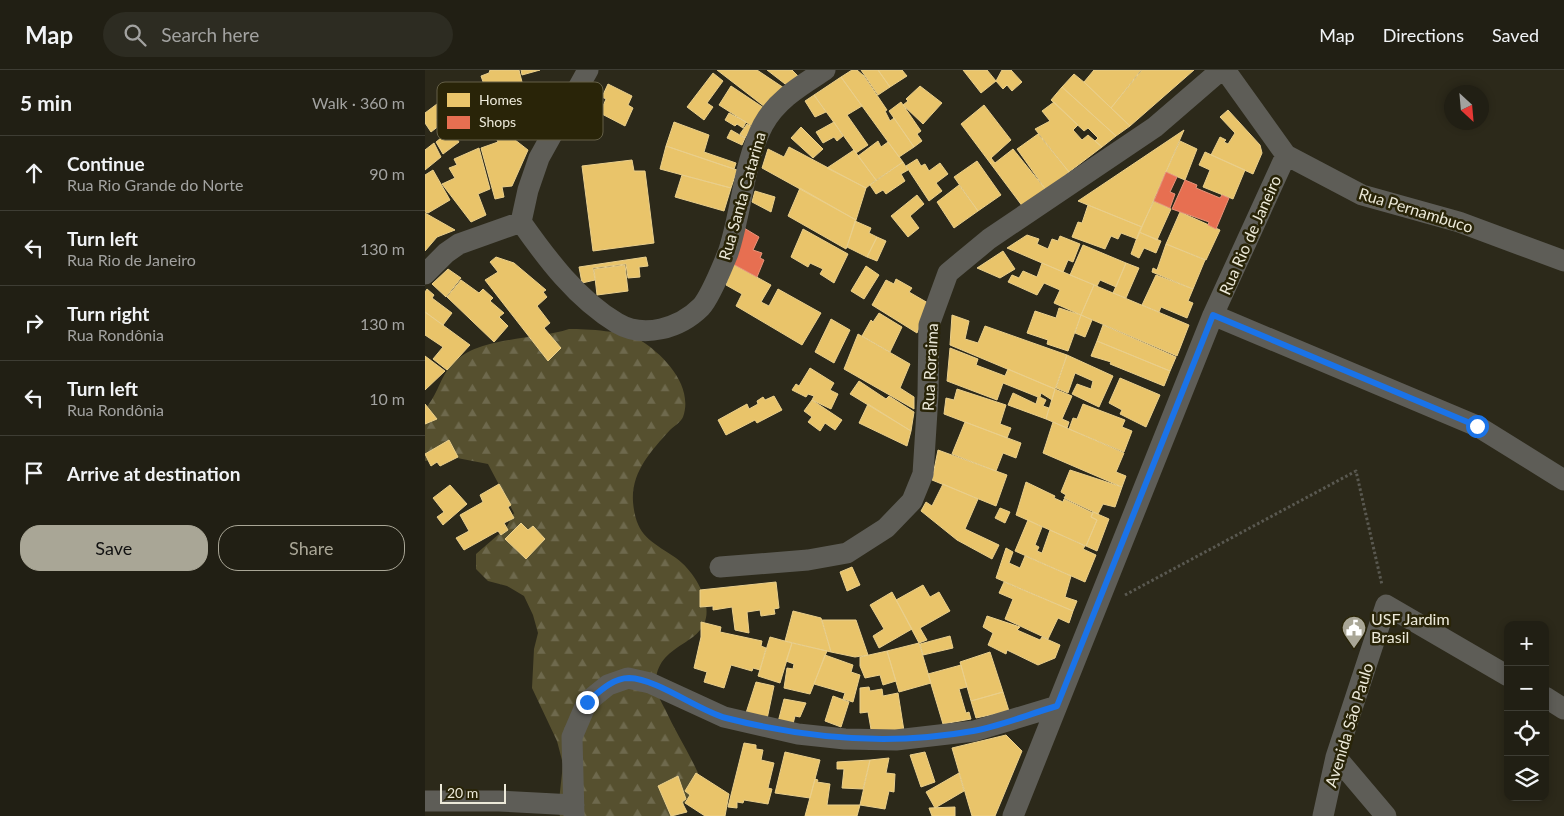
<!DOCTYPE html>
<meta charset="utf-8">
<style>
body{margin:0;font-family:Lato,sans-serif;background:#2d2c22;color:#f1f3f6}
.controls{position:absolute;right:15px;bottom:15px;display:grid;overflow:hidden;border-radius:10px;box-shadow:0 2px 8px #0003}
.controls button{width:45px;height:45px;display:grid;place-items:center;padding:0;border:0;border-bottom:1px solid #3e3d34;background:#211f14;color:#f1f3f6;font:25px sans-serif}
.compass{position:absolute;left:1019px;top:15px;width:45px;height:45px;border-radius:50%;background:#211f14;box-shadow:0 2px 8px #0003;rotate:154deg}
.scale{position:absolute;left:15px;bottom:12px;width:66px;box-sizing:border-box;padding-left:5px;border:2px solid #ece9d9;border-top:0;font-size:14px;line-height:18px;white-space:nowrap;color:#ece9d9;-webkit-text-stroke:4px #292408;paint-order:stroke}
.stop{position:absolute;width:15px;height:15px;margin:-11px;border:4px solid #1a73e8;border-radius:50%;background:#fff}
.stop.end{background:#1a73e8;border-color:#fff;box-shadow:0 1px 5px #0008}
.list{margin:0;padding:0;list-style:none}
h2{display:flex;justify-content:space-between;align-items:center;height:65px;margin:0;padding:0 20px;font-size:21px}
h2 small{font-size:16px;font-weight:400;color:#a2a2a0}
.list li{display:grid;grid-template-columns:32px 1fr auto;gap:15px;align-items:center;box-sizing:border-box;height:75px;padding:0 20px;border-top:1px solid #3e3d34}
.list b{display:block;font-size:19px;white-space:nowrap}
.list p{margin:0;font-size:16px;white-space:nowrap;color:#a2a2a0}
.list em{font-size:16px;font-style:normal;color:#a2a2a0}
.actions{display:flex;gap:10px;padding:15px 20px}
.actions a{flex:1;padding:11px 0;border:1px solid #a9a696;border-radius:20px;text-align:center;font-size:18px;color:#a9a696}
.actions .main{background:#a9a696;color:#111}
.icon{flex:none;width:28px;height:28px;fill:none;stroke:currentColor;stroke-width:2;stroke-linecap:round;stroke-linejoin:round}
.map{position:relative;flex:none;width:1139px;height:746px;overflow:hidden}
header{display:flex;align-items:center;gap:30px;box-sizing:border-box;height:70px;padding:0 25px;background:#211f14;border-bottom:1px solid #3e3d34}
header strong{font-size:24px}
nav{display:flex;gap:28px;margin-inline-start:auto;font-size:18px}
.search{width:350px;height:45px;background:#2d2c22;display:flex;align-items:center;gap:12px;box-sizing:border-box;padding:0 18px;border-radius:28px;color:#a2a2a0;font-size:19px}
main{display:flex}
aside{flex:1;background:#211f14}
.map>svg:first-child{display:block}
.forest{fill:url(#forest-firs)}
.homes{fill:#e9c46a;stroke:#eacf8b}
.shops{fill:#e76f51;stroke:#e8947a}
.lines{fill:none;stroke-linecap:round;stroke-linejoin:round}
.path{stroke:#5a5951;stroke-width:3;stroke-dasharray:2.5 2.5;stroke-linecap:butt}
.street{stroke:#5e5d57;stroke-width:21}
.route{stroke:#1a73e8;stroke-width:6}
.labels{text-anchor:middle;stroke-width:5;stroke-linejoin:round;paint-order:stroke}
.street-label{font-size:16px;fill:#ece9d9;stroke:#292408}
.poi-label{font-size:16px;fill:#ece9d9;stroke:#292408;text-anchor:start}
.key{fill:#292408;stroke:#645f47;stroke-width:1}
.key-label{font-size:14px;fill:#ece9d9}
</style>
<header>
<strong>Map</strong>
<div class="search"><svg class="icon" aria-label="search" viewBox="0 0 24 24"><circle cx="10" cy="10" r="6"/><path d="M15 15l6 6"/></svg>Search here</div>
<nav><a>Map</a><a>Directions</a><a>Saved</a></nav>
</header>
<main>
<aside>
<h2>5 min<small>Walk · 360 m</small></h2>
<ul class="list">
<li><svg class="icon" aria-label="ahead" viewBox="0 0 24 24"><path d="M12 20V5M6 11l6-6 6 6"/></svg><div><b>Continue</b><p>Rua Rio Grande do Norte</p></div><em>90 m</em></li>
<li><svg class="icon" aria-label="left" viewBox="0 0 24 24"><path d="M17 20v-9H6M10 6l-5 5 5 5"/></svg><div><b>Turn left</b><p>Rua Rio de Janeiro</p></div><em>130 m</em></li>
<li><svg class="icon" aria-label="right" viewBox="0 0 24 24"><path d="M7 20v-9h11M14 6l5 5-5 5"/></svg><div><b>Turn right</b><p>Rua Rondônia</p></div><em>130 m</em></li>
<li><svg class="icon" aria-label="left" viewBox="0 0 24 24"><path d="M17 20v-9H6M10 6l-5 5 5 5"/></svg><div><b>Turn left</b><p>Rua Rondônia</p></div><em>10 m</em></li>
<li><svg class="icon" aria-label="arrive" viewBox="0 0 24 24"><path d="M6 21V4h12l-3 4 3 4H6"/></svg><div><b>Arrive at destination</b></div></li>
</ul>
<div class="actions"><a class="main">Save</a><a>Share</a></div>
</aside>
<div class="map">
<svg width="1139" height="746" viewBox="0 0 1139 746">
<defs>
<pattern id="forest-firs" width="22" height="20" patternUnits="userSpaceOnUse" patternTransform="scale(1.25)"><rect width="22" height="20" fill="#56502f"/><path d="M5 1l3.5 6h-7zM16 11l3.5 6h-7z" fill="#6e694d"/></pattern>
</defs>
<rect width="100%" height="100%" fill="#2c291a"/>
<path class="forest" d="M144,259c18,0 56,2 71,11 24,15 54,46 43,77 -2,5 -9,9 -13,13 -19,21 -39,42 -37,72 3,33 16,38 40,54 16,10 30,31 33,49 7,44 -54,33 -50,84 1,6 6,14 9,20 10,22 23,42 33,64l-4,16 -18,27h-116l-2,-6 5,-46 -6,-23 -25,-53 2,-39 4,-16 -5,-18 -9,-19 -17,-10 -19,-5 -12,-12v-15l30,-26 8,-15 -26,-49 -36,-7 -27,4v-52c11,-12 14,-27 23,-40 24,-34 87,-28 121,-40z"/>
<path class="homes" d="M94,0l4,16 -2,1 1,6 -33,6 -8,-23 8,-3 1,-3z
M96,0h19l-18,5z
M292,0h40l27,18 -19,19z
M342,0h25l7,7 -10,10z
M427,0h5l7,6 23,34 -2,1 5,10 4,-3 20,29 -15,10 -58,-80z
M436,0h17l12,17 -12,8z
M453,0h24l5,6 -17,11z
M538,0h24l9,11 -15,12z
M577,0h9l11,12 -10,9 -5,-6 -4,4 -7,-8z
M669,0h47l-30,38 -27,-26z
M717,0h52l-64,56 -19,-18z
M288,3l10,8 -16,22 6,4 -9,13 -17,-13z
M649,4l11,9 45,43 -14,10 -54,-49z
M416,7l21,29 -15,9 21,30 -12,8 -42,-58z
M183,14l24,12 -4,9 5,3 -8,18 -25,-13 6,-14 -4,-2z
M306,16l33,22 -12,18 -33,-21z
M495,16l22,17 -19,21 -20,-19 5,-4 -2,-2z
M637,17l54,49 -14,11 -7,-6 3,-3 -10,-10 -4,3 -33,-31z
M389,25l12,17 -11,5 -10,-16z
M476,32l20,29 -4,3 5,7 -8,6 -25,-36z
M629,32l24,23 -5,5 9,10 6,-5 14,12 -33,25 -34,-43 15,-8 -8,-10z
M12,34l7,9 -8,7 4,5 -9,7 -6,-9v-10z
M559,35l27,35 -20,18 4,5 18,-14 33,41 -23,17 -62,-83z
M803,40l32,35 2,8 -9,21 -42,-19 9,-18 6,3 -2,2 4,2 7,-11 -15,-16z
M304,43l17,9 -3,6 -6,-4 -2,2 -10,-6z
M249,52l35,13 -5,17 32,11 -2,6 -68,-23z
M409,52l9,14 -6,5 -3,-4 -11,6 -7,-11z
M322,54l5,3 -7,11 -5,-4z
M376,57l22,22 -10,9 -22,-20z
M76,59l27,21 -16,36 -10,1 2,10 -9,2 -14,-51 17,-6 -5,-10z
M26,60l8,12 -16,12 -7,-12z
M306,60l14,8 -3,7 -15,-7z
M759,60l-42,97 -64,-26z
M613,64l31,38 -23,18 -29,-41z
M453,71l3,6 7,-5 15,20 -27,18 -18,-24z
M755,71l17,8 -12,31 -19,-8z
M9,73l7,14 -16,13v-20z
M241,76l71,24 -6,18 -71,-19z
M364,77l77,41 -10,32 -94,-52 6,-19 16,8z
M54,78l11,41 -12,5 8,21 -15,7 -29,-38 13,-6 -6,-10 8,-3 -3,-6z
M429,80l22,30 -10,8 -39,-20z
M780,82l40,18 -12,29 -30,-12 7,-17 -11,-5z
M492,89l4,7 4,-2 4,7 11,-8 8,11 -12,9 6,8 -13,10 -23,-35z
M207,90l2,11h11l9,72 -61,8 -11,-85z
M552,91l24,34 -23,16 -24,-34z
M478,92l5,8 -7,4 4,7 -19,13 -3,-4 -7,4 -6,-9z
M8,100l17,30 -22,13 -3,-1v-37z
M257,105l49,13 -7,23 -49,-14z
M534,115l19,26 -24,17 -17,-26z
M375,118l56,32 -10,29 -58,-33z
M330,121l20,6 -4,15 -19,-10z
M492,125l7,9 -14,12 9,12 -11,9 -17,-21z
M729,131l17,8 -14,31 -18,-8z
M663,135l54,22 -5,12 -16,-6 -3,6 -7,-3 -6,13 -33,-12 6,-15 4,1z
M755,142l40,18 -14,30 -40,-16z
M0,143l30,17 -18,7 -12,14z
M430,151l16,7 -2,5 8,4 -10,20 -20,-10z
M378,159l45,25 -14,29 -14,-9 3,-5 -13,-6 -2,4 -17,-10z
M714,162l22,9 -5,12 -12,-5 -5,10 -8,-4z
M602,165l12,4 -2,5 11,5 4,-10 6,2 2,-5 20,8 -7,18 -5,-2 -5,12 -56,-24z
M452,167l9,4 -9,20 -10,-4z
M741,174l39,16 -12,29 -41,-17 1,-4 4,2z
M658,175l43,18 -10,24 -16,-7 -3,6 -27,-11z
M578,181l12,18 -15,9 -23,-10z
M71,187l18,6 32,27 -3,2 4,5 -10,9 13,17 -6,5 17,20 -13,13 -63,-81 13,-8 -8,-10z
M221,187l2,9 -9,1 1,10 -12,1 -2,-14 -33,4 2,12 -13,3 -3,-16z
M617,193l52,22 -13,30 -27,-12 6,-13 -16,-7 -7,12 -29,-13 4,-7 7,3 4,-7 14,6z
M701,193l13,5 -13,30 -13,-5z
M308,194l38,21 -10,17 8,4 9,-17 43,24 -19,32 -66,-39 6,-12 -16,-9z
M200,195l3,26 -31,4 -3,-26z
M441,196l13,9 -15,24 -13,-8z
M23,199l13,9 -15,19 -14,-13z
M731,205l37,14 -5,12 5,2 -6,15 -26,-11 -2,5 -17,-7z
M471,209l16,9 -3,4 19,11 -11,30 -45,-28 14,-25 8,4z
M36,210l18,13 4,-4 10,9 -3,3 14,12 -5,4 9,9 -14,16 -47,-45z
M669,215l95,40 -12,31 -96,-41z
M2,219l7,6 -2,3 20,15 -9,12 -18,-13v-20z
M634,238l22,7 -13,36 -21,-7 1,-4 -21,-7 8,-22 21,7z
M0,242l45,33 -23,25 -14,-11 10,-12 -18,-12z
M454,243l23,14 -12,25 -28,-16 9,-16 2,2z
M527,245l17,6 -4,18 13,4 7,-17 82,29 -12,34 -105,-44z
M656,245l11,5 -7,17 -10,-4z
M406,249l19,11 -16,33 -19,-11z
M678,255l73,32 -6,14 -73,-30z
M433,264l52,30 -10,24 14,9v12l-70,-40z
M672,271l73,30 -6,15 -54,-22 1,-2 -20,-6z
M525,278l28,11 -2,6 29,11 3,-7 47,20 -3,11 -11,-7 -1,4 6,3 -3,6 6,2 -3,11 -38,-14 5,-12 23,11 2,-7 -35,-14 -6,17 -50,-19z
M642,285l46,21 -14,31 -27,-13 5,-10 14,5 2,-8 -18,-8 -7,20 -12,-5z
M0,286l20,15 -20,19z
M385,298l24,15 -4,7 8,4 -7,15 -19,-9 2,-4 -6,-2 -2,3 -14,-7 4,-6 3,2z
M695,308l40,17 -14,32 -26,-13 2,-4 -13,-7z
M434,311l27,18 3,-3 25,16 -3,19 -61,-37z
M532,319l49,16 -6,19 11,4 -4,10 -63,-24 2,-16 8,2z
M630,319l17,7 -10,23 7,3 -2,6 -21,-9z
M349,326l8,14 -25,13 -2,-3 -29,15 -8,-15 29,-16 2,5 9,-5 -1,-3 6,-4 2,3z
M387,330l30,20 -7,10 -10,-7 -5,8 -12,-9 4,-5 -8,-6z
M0,334l12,15 -12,5z
M443,334l43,27 -4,15 -48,-23z
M658,334l42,16 -3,7 10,4 -8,21 -55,-23 4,-11 4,1z
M540,352l56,21 -5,15 -13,-5 -7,18 -44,-17z
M628,352l71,31 -8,19 10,4 -4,11 -79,-34z
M24,370l9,17 -18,9 -3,-4 -6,4 -6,-12z
M513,380l69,25 -11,31 -64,-26z
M645,400l52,17 -7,20 -12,-3 -5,10 -34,-16 2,-3 -5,-3z
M601,412l29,14 -1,2 9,4 1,-3 29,14 -2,4 6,3 -11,26 -70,-31z
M74,414l12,21 -3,2 6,11 -10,5 4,7 -7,5 -3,-4 -34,19 -8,-12 13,-7 -9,-16 23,-13 -3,-7z
M518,414l35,15 -13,30 34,16 -7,14 -35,-19 -36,-29 5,-9 6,4z
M25,415l17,19 -24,21 -6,-8 7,-5 -11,-14z
M575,438l10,4 -5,11 -10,-5z
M668,442l16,7 -12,32 -11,-5 11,-26 -6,-3z
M603,450l14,7 -7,18 4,2 -2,4 5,2 8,-23 35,16 -2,3 13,6 -11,27 -70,-31z
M96,453l7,7 5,-4 12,13 -19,20 -21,-20z
M581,478l7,4 -4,11 11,5 5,-12 46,20 -6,21 12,4 -4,10 -77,-33z
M427,497l8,18 -13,6 -7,-19z
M351,512l3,26 -5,1 1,5 -14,2 -1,-6 -13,2 2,21 -14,-3 -3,-23 -19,3v-4l-13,1v-17z
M579,512l69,29 -4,12 -11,-5 -10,21 -43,-20 8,-20 -14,-6z
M498,515l7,12 9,-5 11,19 -30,17 7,12 -8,3 -23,-43z
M467,522l20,37 -33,19 -6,-12 11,-7 -14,-24z
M368,541l28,7 10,34 -46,-11z
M562,546l33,11 -3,3 23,10 2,-3 18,8 -5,13 -17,7 -31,-15 -1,4 -18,-9 5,-12 -10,-6z
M397,550h34l12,35 -13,2 -24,-5z
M276,552l20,5 -1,5 42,9 -1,5 5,2 -6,22 -7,-2 -1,3 -21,-6 -7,23 -20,-6 3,-10 -13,-4 7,-31z
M525,566l3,12 -30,7 -3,-11z
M345,567l22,6 -12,40 -22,-7z
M367,573l35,8 -17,43 -26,-6 3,-20 6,1 1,-5 -8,-3z
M494,573l12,40 -32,9 -12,-41z
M462,581l9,30 -13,4 -3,-10 -15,3 -5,-12v-9z
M565,582l13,40 -32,9 -11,-39z
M400,585l28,10 -2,7 9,3 -7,27 -10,-3 2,-6 -31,-9z
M536,595l6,22 -8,2 7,24 3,-1 2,7 -28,5 -15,-50z
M331,612l18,4 -7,33 -21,-6z
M444,617l1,4 12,-2 1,7 15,-3 6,38 -32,4 -4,-23 -8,1v-25z
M578,622l6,19 -33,7 -5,-17z
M408,626l16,6 -8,25 -16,-6z
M359,629l22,4 -6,14 -5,-1 -2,8 -15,-2z
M581,665l16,16 -27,65h-23l-20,-68z
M319,673l12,2v4l7,1 -2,10 13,3 -6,25 4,1 -4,15 -24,-4 -1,3 -6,-1v6l-9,-1z
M360,682l35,8 -10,38 -35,-5z
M500,682l10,30 -14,5 -11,-32z
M464,688l-3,15 9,1 -1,18 -5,-1 -4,18 -25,-4 10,-45z
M445,690l-7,29 -21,-1 2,-19h-7v-7z
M271,703l33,21 -4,22h-20l-20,-13 5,-8 -5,-4z
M534,703l5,18 -29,17 -9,-16z
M253,706l8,23 -4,3 5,10 -16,4 -13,-30z
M390,709l3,1 -1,2 13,2 -3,21h33l-3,11h-52z
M530,737v9h-23l-3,-8z"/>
<path class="shops" d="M741,102l11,5 -7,15 5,2 -5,14 -16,-7z
M760,110l12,5 -1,3 24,10 2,-3 7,3 -13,31 -8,-4 1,-3 -37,-13z
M319,158l15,9 -6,13 9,3 -2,5 4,2 -7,17 -24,-13z"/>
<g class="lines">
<path class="path" d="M700,525l231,-124 26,114"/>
<path class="street" d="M163,0l-49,88 -11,32 -7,32c26,37 56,77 96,101 27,16 63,5 84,-16 10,-11 21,-40 27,-54 14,-42 15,-89 35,-128 14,-26 39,-40 62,-55
M800,0l61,85 76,40 97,27 105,39
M0,204l21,-21 13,-9 62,-22
M788,245l264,111 87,54
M295,497l88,-7 39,-7 39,-25 26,-27 11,-27 5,-79 1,-70 19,-52 41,-34 166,-112 66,-57
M1120,627l19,12
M911,687l50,59
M0,731h74l75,4
M149,746l-2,-79 15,-35 21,-17 20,-7 22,5 74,34 74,17 47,5 51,1 78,-9 83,-25
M588,746l200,-501 73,-160
M898,746l13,-59 50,-152 122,71"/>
</g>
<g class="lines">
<path class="route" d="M162,632c11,-9 25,-24 42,-24 29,1 68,32 97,40 82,21 164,28 247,13 28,-5 56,-17 84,-25l156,-391 264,111"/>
</g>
<defs>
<symbol id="civic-pin" viewBox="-11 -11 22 30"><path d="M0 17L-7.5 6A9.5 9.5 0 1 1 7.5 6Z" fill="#a9a696" stroke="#292408"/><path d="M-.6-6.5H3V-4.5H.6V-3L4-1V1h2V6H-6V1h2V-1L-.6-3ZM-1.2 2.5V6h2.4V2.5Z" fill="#fff"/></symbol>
</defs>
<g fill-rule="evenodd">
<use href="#civic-pin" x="915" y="544" width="28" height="38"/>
</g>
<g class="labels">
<g class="street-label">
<text transform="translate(317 126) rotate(-74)" y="6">Rua Santa Catarina</text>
<text transform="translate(991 140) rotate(17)" y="6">Rua Pernambuco</text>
<text transform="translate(825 165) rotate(-66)" y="6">Rua Rio de Janeiro</text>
<text transform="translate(505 297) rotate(-87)" y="6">Rua Roraima</text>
<text transform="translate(924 655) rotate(-73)" y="6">Avenida São Paulo</text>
</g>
<g class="poi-label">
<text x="946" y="555">USF Jardim<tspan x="946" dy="18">Brasil</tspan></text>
</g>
</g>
<rect x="12" y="12" width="166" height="58" rx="8" class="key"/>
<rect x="22" y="23" width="23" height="14" fill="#e9c46a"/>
<rect x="22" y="46" width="23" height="13" fill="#e76f51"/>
<g class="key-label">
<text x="54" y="35">Homes</text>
<text x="54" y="57">Shops</text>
</g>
</svg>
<div class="controls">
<button>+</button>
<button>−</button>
<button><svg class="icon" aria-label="locate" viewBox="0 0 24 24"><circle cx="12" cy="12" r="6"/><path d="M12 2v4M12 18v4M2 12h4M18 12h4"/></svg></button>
<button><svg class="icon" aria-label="layers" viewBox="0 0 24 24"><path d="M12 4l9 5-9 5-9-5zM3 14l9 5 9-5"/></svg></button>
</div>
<svg class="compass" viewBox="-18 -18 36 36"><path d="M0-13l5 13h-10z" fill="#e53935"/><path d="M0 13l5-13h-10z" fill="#a2a2a0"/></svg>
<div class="scale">20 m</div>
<div class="stop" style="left:1052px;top:356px"></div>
<div class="stop end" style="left:162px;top:632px"></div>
</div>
</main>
